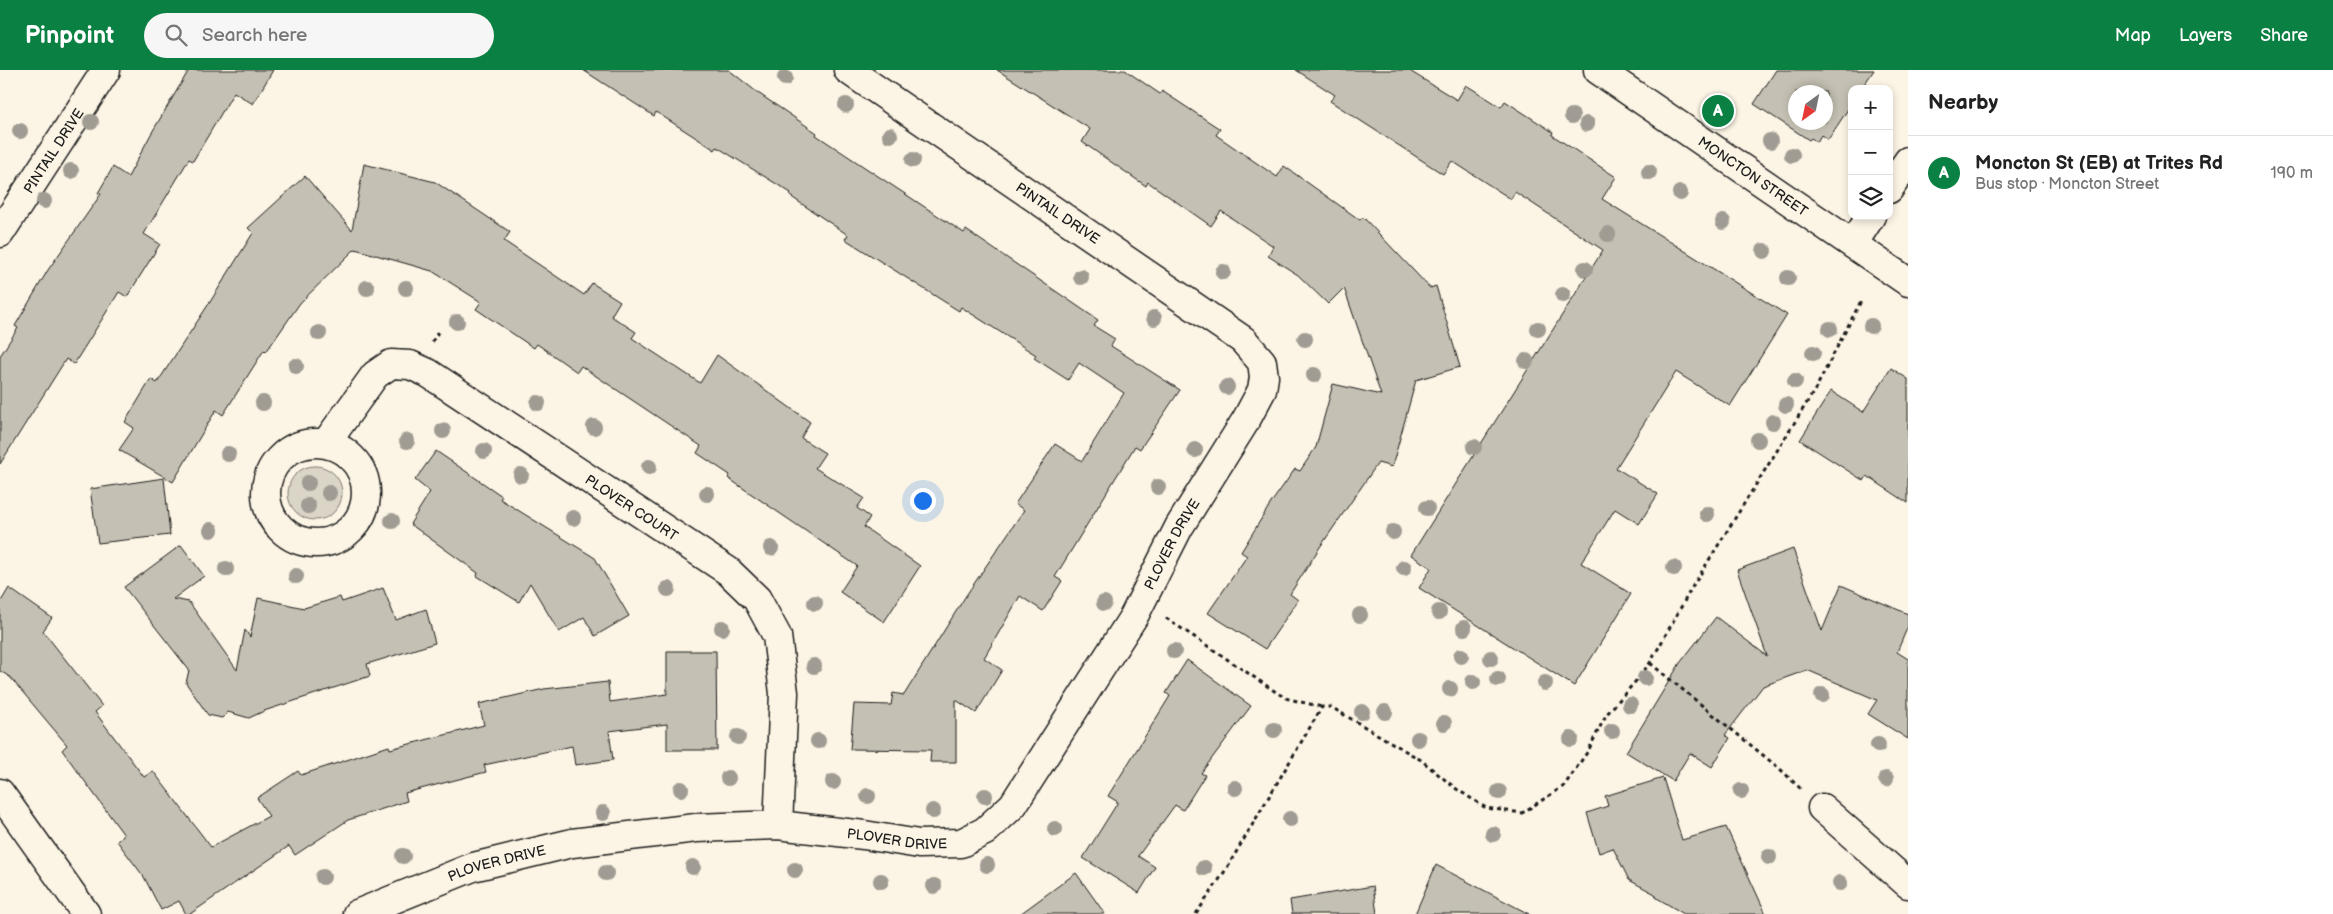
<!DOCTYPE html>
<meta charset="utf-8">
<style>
body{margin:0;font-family:"Balsamiq Sans",sans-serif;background:#f6f6f6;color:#222}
.controls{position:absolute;right:15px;top:15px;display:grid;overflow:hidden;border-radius:10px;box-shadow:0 2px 8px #0003}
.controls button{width:45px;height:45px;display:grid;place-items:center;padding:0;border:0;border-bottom:1px solid #e0e0e0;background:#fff;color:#222;font:25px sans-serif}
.compass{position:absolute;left:1788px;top:15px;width:45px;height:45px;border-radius:50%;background:#fff;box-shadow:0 2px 8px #0003;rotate:213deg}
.you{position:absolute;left:922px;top:430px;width:18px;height:18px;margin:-12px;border:4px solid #fff;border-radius:50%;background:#1a73e8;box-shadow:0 0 0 8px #1a73e833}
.badge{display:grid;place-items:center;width:32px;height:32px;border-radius:50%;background:#0b8043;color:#fff;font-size:16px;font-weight:700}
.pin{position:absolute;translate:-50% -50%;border:2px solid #fff;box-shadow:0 1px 5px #0006}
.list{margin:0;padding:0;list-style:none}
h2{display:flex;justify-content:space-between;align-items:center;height:65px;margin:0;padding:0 20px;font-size:21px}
h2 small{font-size:16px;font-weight:400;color:#767676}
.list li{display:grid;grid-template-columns:32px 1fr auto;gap:15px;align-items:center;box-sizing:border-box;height:75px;padding:0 20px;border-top:1px solid #e0e0e0}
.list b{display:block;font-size:19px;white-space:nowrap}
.list p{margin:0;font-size:16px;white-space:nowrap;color:#767676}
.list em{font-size:16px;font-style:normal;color:#767676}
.icon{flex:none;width:28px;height:28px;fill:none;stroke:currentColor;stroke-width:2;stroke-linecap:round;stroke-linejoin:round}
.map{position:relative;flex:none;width:1908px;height:844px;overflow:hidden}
header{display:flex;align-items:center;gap:30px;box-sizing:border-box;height:70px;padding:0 25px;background:#0b8043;color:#fff}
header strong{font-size:24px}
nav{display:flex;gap:28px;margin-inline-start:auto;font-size:18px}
.search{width:350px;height:45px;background:#f6f6f6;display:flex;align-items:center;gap:12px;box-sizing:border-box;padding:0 18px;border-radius:28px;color:#767676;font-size:19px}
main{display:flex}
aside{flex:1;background:#fff}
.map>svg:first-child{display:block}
.green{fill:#dbd5c8;stroke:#7c7872}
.building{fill:#c4c0b3;stroke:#1c1c1c;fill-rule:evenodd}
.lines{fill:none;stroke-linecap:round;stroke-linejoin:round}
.street-casing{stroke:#1c1c1c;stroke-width:31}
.secondary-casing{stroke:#1c1c1c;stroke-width:31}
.path{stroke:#1c1c1c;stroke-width:3;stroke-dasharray:4 4;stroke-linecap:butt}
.street{stroke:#fcf5e5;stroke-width:28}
.secondary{stroke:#fcf5e5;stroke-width:28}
.tree{fill:#a09c93}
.labels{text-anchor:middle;stroke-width:4.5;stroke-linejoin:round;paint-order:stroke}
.street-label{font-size:14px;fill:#1c1c1c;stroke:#fcf5e5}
</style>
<header>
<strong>Pinpoint</strong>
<div class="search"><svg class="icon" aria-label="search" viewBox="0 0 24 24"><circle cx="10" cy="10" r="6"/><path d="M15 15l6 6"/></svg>Search here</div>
<nav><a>Map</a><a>Layers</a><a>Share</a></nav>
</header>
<main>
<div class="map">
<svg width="1908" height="844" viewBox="0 0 1908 844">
<rect width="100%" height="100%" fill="#fcf5e5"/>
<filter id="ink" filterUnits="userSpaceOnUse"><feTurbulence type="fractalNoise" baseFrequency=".02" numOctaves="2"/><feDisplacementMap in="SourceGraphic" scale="10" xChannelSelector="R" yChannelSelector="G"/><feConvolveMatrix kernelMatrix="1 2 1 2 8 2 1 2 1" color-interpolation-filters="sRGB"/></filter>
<g filter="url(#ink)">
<path class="green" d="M288 423a27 27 0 1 1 54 0a27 27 0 1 1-54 0Z"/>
<path class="building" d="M189,0h84l-20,34 -19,-12 -41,69 -4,-2 -45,75 16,10 -33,53 -8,-5 -45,72 -8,-5 -66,105v-108l18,-28 -3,-2 33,-56 53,-76 -3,-1 15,-26 15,10 23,-43z
M583,0h146l29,23 59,40 -1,2 148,98 2,-3 132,90 -4,6 21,13 -4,7 69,44 -40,59 -5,-3 -80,131 7,4 -19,30 -23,-15 -36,62 18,12 -26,43 -20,-13v62h-26l1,-12 -81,-1 4,-45 37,1 2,-12 11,2 61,-98 59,-87 -9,-6 40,-60 27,17 42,-68 -45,-30 -11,17 -34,-22 2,-3 -75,-48 -2,4 -114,-72 3,-4 -58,-39 1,-3 -74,-46 -2,3 -59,-38 -2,4z
M997,0h128l35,24 2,-3 58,38 -4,6 61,42 7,-11 76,54 3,-3 67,71 6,-2 24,81 -44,13 -24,87 -14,-4 -58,84 -30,47 8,6 -33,49 -57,-36 39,-57 -6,-4 30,-49 24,-34 5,2 16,-24 17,-63 48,11 -37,-107 -16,16 -30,-29 -30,-19 5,-10 -52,-35 -10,15 -63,-44 -2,4 -64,-44 8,-13z
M1296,0h112l49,30 9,-15 35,22 4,-6 48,31 -1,3 64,42 -14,22 185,116 -57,91 -54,-34 -60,96 42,26 -19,30 -24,-15 -34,54 50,31 -57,92 -155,-98 12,-20 -20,-13 192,-305 -88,-58 -4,7 -59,-38 -9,13 -113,-73 5,-6z
M1776,0h98l-13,19h-9v14l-24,37 -7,-5 -4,7 -6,-4 -2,2 -55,-36zM1796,22h30v30h-30z
M364,94l71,18 75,50 -6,9 80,54 8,-12 28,18 -9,15 25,16 -4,6 68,45 17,-28 93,67 -9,16 24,15 -10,15 49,30 -7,10 13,9 -6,10 56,39 -36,56 -44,-30 17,-26 -129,-88 2,-3 -33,-22 4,-7 -120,-80 -4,6 -40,-28 -3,4 -58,-39 5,-7 -49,-31 -77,-22 -55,54 -34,49 -2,-2 -41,65 -7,-5 -43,72 -54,-32 15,-22 -9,-6 26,-43 6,4 53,-81 43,-69 -5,-5 57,-52 47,54z
M1891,298l17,11v124l-41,-27 -3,5 -64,-41 31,-49 32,21z
M436,381l66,45 -2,3 95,59 34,58 -34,20 -11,-19 -25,15 -29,-49 -11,19 -42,-26 1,-3 -68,-49 20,-32 -15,-12z
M164,408l6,57 -72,8 -8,-54z
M181,475l23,31 -31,23 16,3 48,68 8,-40 5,7 8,-39 46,10 36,-11 2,5 41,-14 13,32 30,-11 9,34 -68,21 3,12 -106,35 -15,7 -21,-6 -6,6 -14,-3 -22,-32 3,-13 -65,-83z
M1793,479l29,82 19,-46 67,29v12l-11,26 11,7v80l-40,-25 9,-14 -70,-30 -44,16 -38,49 5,3 -18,29 -22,-14 -17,28 -47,-29 54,-89 36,-46 51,39 -30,-86z
M9,518l43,30 -9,13 59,75 -7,6 49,65 9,-6 58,76 58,-31 -12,-18 41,-27 3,4 88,-29 1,3 94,-24 -5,-21 65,-15 64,-7 2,20 57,-8v-43h49l1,99h-50v-26l-58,7 4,29 -38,5 -3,-19 -88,19 2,7 -81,21 2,8 -59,19 -53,35 -6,-9 -99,68h-4l-7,-13 -18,9 -17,-33 -27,-36 7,-6 -62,-85 5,-5 -57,-68 -10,-6v-68z
M1187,590l64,46 -50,67 4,2 -22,35 -8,-5 -37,51 17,11 -16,26 -56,-35 35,-56 -10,-6 62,-100 -4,-3z
M1663,708l19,62 44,-13 40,87h-82l-27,-16 -2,-4 -26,-14 -16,-32 -14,5 -12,-40 21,-7 -3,-10z
M1436,795l93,49h-114z
M1076,803l29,41h-85z
M1373,816l4,28h-85l-2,-14z"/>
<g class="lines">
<defs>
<g id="street">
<path d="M1889,119l19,-28"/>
<path id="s1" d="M0,163l106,-163"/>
<path d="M1853,174l18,-28"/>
<circle cx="316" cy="423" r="50"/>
<path id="s2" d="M326,373l49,-68 16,-11 19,1 18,8 300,198 29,28 20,37 7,57 -6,132"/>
<path d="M0,723l86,121"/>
<path d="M1822,738l86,76"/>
<path id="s3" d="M357,844l116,-47 99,-24 124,-15 82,-3 86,10 55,9 42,-1 24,-12 28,-26 121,-189 45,-89 67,-107 16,-30 2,-13 -2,-15 -19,-22 -395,-270"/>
</g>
<g id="secondary">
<path id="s4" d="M1598,0l310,212"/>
</g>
</defs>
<use href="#street" class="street-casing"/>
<use href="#secondary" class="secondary-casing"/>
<path class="path" d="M1718,41l6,-9
M432,272l6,-10
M1166,548l119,80 37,9
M1650,593l130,106 21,20
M1196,844l29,-43 97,-164h9l90,53 34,28 31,20 36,5 42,-27 24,-35 18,-36 29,-33 15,-19 41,-74 125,-201 45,-87"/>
<use href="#street" class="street"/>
<use href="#secondary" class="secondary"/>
</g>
<g class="tree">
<circle cx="785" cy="8" r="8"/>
<circle cx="846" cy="35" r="8"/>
<circle cx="1572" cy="46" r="8"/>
<circle cx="91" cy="52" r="8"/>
<circle cx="1587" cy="54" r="8"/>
<circle cx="20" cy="61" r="8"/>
<circle cx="890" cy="65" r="8"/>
<circle cx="1770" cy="71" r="8"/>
<circle cx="1792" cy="85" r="8"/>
<circle cx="913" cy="90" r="8"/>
<circle cx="71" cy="101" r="8"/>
<circle cx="1649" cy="102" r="8"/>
<circle cx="1680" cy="123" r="8"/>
<circle cx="44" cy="131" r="8"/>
<circle cx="1723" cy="152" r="8"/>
<circle cx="1608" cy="164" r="8"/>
<circle cx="1764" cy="181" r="8"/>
<circle cx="1585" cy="199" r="8"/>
<circle cx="1223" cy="202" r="8"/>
<circle cx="1081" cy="207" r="8"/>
<circle cx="1788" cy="208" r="8"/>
<circle cx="367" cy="218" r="8"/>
<circle cx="406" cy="218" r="8"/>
<circle cx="1563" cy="225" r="8"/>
<circle cx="1154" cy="248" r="8"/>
<circle cx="457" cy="252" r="8"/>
<circle cx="1871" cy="256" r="8"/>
<circle cx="1538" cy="259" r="8"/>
<circle cx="1830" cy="259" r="8"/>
<circle cx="319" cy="263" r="8"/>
<circle cx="1305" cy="269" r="8"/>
<circle cx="1813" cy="283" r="8"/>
<circle cx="1526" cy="291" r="8"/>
<circle cx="296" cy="296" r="8"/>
<circle cx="1314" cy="305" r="8"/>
<circle cx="1795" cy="311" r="8"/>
<circle cx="1227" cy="317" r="8"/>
<circle cx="263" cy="333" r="8"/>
<circle cx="538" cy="333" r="8"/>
<circle cx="1786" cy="335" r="8"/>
<circle cx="1773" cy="352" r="8"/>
<circle cx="594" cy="357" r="8"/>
<circle cx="443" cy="361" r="8"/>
<circle cx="1758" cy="370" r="8"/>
<circle cx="407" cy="371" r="8"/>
<circle cx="1474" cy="377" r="8"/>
<circle cx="1195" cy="380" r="8"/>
<circle cx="484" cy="381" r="8"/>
<circle cx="228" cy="384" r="8"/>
<circle cx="649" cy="397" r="8"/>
<circle cx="521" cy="405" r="8"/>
<circle cx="308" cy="413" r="8"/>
<circle cx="1158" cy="417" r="8"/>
<circle cx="329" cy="423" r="8"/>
<circle cx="707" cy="424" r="8"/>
<circle cx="308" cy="436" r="8"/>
<circle cx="1427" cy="438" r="8"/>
<circle cx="1707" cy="444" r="8"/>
<circle cx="573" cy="448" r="8"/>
<circle cx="392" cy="451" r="8"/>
<circle cx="211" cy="460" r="8"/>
<circle cx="1393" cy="462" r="8"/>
<circle cx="771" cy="478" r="8"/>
<circle cx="1404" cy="498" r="8"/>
<circle cx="1674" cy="498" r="8"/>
<circle cx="226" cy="499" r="8"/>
<circle cx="296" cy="506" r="8"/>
<circle cx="668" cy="519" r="8"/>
<circle cx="815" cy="533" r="8"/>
<circle cx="1104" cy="533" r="8"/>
<circle cx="1439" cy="542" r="8"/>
<circle cx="1360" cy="545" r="8"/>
<circle cx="722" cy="558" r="8"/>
<circle cx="1464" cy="558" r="8"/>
<circle cx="1174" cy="581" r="8"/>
<circle cx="1461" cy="586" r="8"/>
<circle cx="1491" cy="588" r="8"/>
<circle cx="814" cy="596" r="8"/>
<circle cx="1645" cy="608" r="8"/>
<circle cx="1498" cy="609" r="8"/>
<circle cx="1473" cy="612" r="8"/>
<circle cx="1545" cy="613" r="8"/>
<circle cx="1450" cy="619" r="8"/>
<circle cx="1822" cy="625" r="8"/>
<circle cx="1630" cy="635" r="8"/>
<circle cx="1362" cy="642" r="8"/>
<circle cx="1385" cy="642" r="8"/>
<circle cx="1444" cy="653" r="8"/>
<circle cx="1274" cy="660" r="8"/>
<circle cx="1612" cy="661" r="8"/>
<circle cx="738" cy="667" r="8"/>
<circle cx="1418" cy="669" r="8"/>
<circle cx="1571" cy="669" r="8"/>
<circle cx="818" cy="671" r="8"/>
<circle cx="1878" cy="675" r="8"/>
<circle cx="728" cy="708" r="8"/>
<circle cx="1886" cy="709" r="8"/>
<circle cx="833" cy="712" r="8"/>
<circle cx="1235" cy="718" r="8"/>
<circle cx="681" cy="719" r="8"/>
<circle cx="1741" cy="721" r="8"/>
<circle cx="1499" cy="722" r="8"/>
<circle cx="868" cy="726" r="8"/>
<circle cx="985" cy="726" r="8"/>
<circle cx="933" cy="741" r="8"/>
<circle cx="603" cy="743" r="8"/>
<circle cx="1290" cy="749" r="8"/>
<circle cx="1055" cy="759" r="8"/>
<circle cx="1493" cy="764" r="8"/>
<circle cx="403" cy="786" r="8"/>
<circle cx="1769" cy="787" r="8"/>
<circle cx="987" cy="795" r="8"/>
<circle cx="693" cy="797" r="8"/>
<circle cx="1204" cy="798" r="8"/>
<circle cx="795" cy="800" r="8"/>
<circle cx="606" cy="803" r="8"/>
<circle cx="323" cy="807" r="8"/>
<circle cx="881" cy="811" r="8"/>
<circle cx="1840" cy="813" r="8"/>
<circle cx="934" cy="816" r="8"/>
</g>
</g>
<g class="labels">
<g class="street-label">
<text dy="5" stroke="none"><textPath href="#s1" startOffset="98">PINTAIL DRIVE</textPath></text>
<text dy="5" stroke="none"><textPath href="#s4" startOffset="188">MONCTON STREET</textPath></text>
<text transform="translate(1058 143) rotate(34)" y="5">PINTAIL DRIVE</text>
<text dy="5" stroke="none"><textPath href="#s2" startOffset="386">PLOVER COURT</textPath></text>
<text dy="5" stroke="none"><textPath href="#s3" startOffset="989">PLOVER DRIVE</textPath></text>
<text dy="5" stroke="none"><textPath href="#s3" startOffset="554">PLOVER DRIVE</textPath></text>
<text dy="5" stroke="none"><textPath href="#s3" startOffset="149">PLOVER DRIVE</textPath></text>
</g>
</g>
</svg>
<div class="controls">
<button>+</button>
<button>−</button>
<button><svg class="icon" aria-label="layers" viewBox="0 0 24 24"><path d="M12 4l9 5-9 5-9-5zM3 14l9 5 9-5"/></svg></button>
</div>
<svg class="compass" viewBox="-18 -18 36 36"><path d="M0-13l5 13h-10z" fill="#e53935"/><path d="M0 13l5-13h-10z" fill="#767676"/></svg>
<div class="you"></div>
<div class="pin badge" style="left:1718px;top:41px">A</div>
</div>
<aside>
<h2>Nearby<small></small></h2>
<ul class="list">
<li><span class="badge">A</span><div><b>Moncton St (EB) at Trites Rd</b><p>Bus stop · Moncton Street</p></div><em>190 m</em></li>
</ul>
</aside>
</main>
